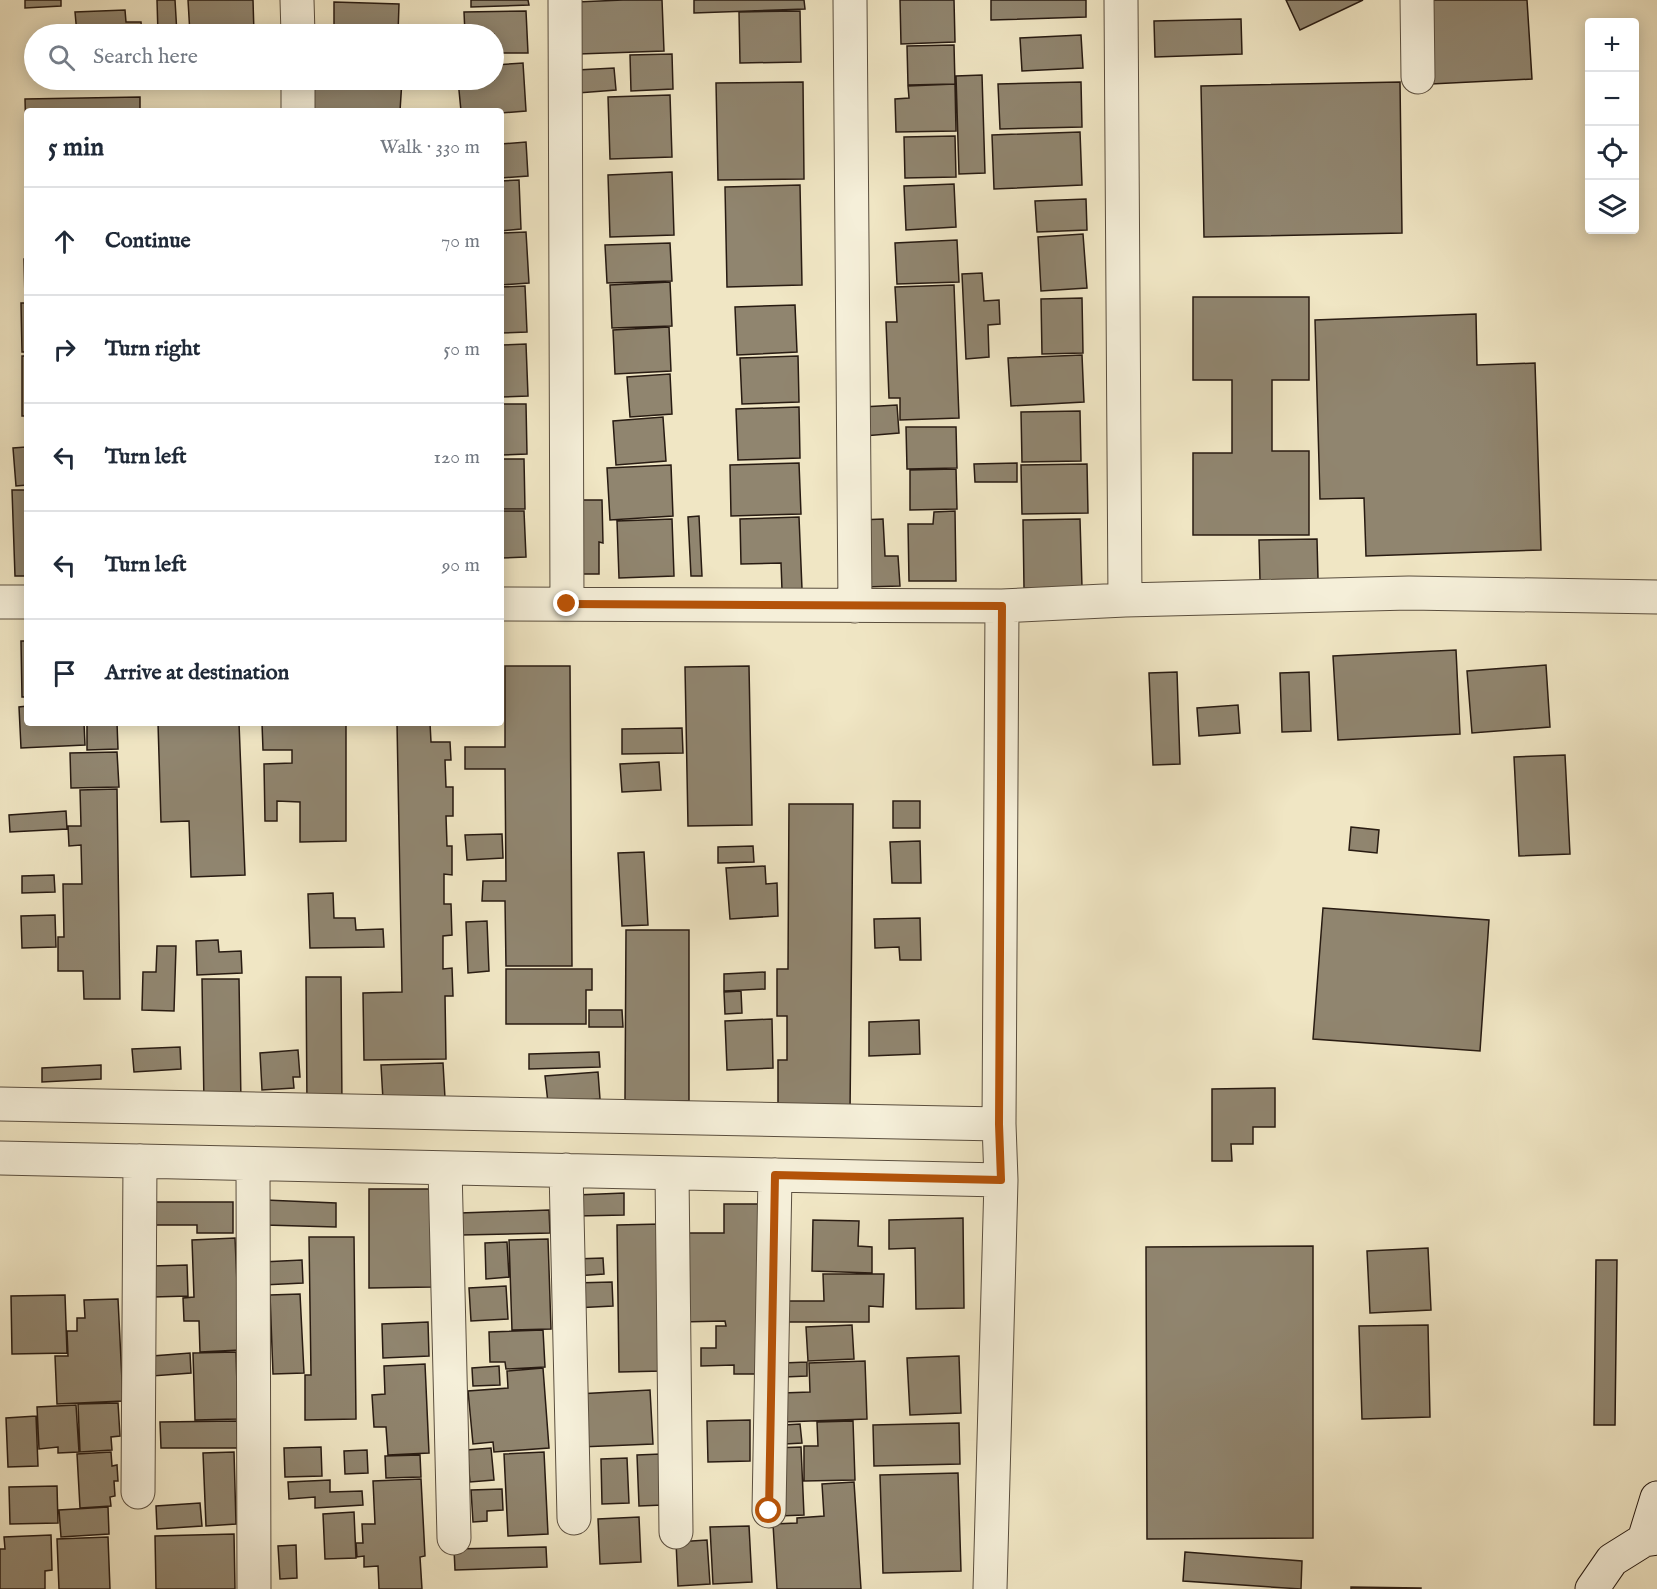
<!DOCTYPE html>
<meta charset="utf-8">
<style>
body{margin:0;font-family:"IM FELL English",serif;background:#f6f6f7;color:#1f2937}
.controls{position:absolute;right:18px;top:18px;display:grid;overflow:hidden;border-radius:6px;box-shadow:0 3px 15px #0003}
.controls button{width:54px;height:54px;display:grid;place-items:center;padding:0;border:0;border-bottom:2px solid #e0e1e3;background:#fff;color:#1f2937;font:30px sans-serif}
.stop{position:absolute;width:18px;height:18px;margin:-14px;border:4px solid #b45309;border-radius:50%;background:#fff}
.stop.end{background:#b45309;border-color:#fff;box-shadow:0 2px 6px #0008}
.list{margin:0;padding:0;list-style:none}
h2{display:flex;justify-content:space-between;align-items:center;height:78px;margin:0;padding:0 24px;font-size:26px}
h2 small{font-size:20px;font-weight:400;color:#747a83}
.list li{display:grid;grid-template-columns:39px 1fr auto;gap:18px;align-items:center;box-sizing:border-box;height:108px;padding:0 24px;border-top:2px solid #e0e1e3}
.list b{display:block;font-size:22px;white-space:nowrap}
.list em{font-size:20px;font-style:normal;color:#747a83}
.icon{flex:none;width:33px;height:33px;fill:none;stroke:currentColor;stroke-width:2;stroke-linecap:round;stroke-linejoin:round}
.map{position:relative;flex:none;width:1657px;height:1589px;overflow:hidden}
.search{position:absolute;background:#fff;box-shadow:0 3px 15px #0003;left:24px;top:24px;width:480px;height:66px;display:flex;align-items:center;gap:15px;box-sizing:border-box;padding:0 21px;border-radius:33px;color:#747a83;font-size:22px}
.panel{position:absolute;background:#fff;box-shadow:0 3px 15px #0003;left:24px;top:108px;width:480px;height:618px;border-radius:6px}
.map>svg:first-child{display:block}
.building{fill:#90856f;stroke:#281b12;stroke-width:1.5}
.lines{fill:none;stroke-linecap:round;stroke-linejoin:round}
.street-casing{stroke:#5a4e3e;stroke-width:35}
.secondary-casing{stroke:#281b12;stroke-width:35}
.street{stroke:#f5efd9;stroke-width:33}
.secondary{stroke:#f5efd9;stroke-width:33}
.route{stroke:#b45309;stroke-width:8}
</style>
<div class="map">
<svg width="1657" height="1589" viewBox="0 0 1657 1589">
<rect width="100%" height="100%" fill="#f0e6c4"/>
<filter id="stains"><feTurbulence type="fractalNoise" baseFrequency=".00333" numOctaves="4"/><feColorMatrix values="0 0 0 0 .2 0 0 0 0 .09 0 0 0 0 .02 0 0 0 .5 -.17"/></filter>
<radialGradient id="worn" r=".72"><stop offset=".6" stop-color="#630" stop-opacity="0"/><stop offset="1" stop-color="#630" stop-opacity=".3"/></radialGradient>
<path class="building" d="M25,0h36v6l-36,2z
M157,0h18l2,34h-19z
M188,0h65l1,34h-64z
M471,0h57l1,5 -58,2z
M623,0h39l2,51 -85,3 -3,-52z
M694,0h110l1,9 -111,4z
M900,0h54l1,42 -54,2z
M991,0h95v17l-95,3z
M1286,0h77l-63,30z
M1427,0h100l5,79 -101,5z
M334,2l65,2 -1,30h-64z
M125,10l1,12h15l1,12h-65l-2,-22z
M526,11l2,42h-34v-19h-29l-1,-22z
M800,11l1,51 -61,1 -1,-51z
M1241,19l1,35 -87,3 -1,-36z
M1081,35l2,33 -61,3 -2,-33z
M954,45l1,39 -47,1 -1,-39z
M672,54l1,35 -42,2 -1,-36z
M523,63l3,48 -25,2v-2h-40l-3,-31h36v-15z
M614,68l2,22 -38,3 -1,-23z
M982,75l3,98 -26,1 -3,-98z
M315,80h87l-2,31h-87z
M803,82l1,97 -86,1 -2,-97z
M1081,82l1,45 -82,2 -2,-45z
M1400,82l2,151 -198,4 -3,-151z
M955,84l1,47 -60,1 -1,-33 14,-1 -1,-12z
M670,95l2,62 -62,2 -2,-62z
M140,97v14h-113v68l-2,-80z
M1080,132l2,53 -88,4 -2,-54z
M955,136l1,41 -51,1 -1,-41z
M526,142l2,34 -27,2v-34z
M672,172l2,63 -64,2 -2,-62z
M519,180l2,49 -20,2v-50z
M954,184l2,43 -50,3 -2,-44z
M800,185l2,100 -75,2 -2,-100z
M1086,199l1,31 -50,2 -2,-31z
M526,232l3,51 -28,2v-52z
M1083,234l4,54 -46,3 -3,-54z
M957,240l2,42 -62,2 -2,-41z
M670,243l2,38 -65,2 -2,-38z
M24,259h3v40h-2z
M982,273l2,28 15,-1 1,24 -12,1 1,32 -23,2 -4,-85z
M670,282l2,44 -60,2 -2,-43z
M954,285l5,133 -59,2v-22h-11l-3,-76h11l-2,-35z
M525,286l2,46 -26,1v-46z
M1193,297h116v83h-37v71h37v84h-116v-82h39v-73h-39z
M1082,298l1,55 -41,1 -1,-55z
M21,303h6v49h-5z
M795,305l2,47 -60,3 -2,-48z
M1476,314l1,51 58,-2 6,187 -175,6 -2,-58 -44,1 -5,-179z
M669,327l2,44 -56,3 -2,-44z
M526,344l2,52 -27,1v-52z
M1082,355l2,47 -73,4 -3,-48z
M22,356h5v60h-5z
M798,356l1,46 -57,2 -2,-46z
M670,374l2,40 -42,3 -3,-40z
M501,404h25l1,50 -26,1z
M897,405l2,28 -35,3 -2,-29z
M799,407l1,51 -62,2 -2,-51z
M1080,411l1,50 -59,1 -1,-50z
M663,417l3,44 -50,4 -3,-44z
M906,427h50l1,41 -50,1z
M26,447l1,38 -11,1 -3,-38z
M501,459h23l1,50h-24z
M799,463l2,51 -70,2 -1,-51z
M1017,463v19h-42l-1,-18z
M1087,464l1,49 -66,1 -1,-49z
M671,465l2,51 -63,4 -3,-52z
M956,469l1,40 -47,1v-40z
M12,490h13l2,86h-12z
M571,500h31l1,43 -4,-1v32h-27z
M501,511h23l2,46 -25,1z
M955,511l1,70h-47l-1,-57h25l1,-12z
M699,516l3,60h-11l-3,-59z
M799,517l3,72 -20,1 -1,-27 -40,1 -1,-45z
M672,519l2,57 -55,2 -2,-57z
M883,519l2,37h13l2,30 -37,1 -4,-67z
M1080,519l2,68 -58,1 -1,-68z
M1317,539l1,40 -58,1 -1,-40z
M21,641h6v56h-5z
M1456,650l4,84 -122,6 -5,-84z
M1546,665l4,62 -78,6 -5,-62z
M505,666h65l2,300h-66l-1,-65h-23l1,-20h23l-1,-112h-40v-22h40z
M749,666l3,159 -64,1 -3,-159z
M1177,672l3,92 -27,1 -4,-92z
M1309,672l2,59 -29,1 -2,-59z
M1238,705l2,28 -41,3 -2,-28z
M27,706v17h57l1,22 -64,3 -2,-41z
M87,723h30l1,26 -31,1z
M158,723h81l6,152 -54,2 -2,-56 -28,1z
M262,723h84v118l-46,1v-40l-23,-1v20h-12l-1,-57 28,-1v-13h-29z
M397,723h33l1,19h19l1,18h-6l1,27h7v29h-7l1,30h5v29l-8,-1v30h7l1,31 -9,1v33l9,-1 1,28h-8l1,63 -82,1 -1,-67 39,-1z
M682,728l1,25 -61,1v-25z
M117,752l2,35 -48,1 -1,-35z
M1565,755l5,99 -51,2 -5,-99z
M659,762l2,28 -39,2 -2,-28z
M117,789l3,210h-36l-1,-28h-25v-34h6l-1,-53h19l-1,-39 -12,1 -1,-20h13l-1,-36z
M893,801h27v27h-27z
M789,804h64l-3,310 -72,-5v-49h9v-44h-10v-47h11z
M66,811l1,18 -57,3 -1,-17z
M1351,827l28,3 -2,23 -28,-3z
M502,834l1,24 -36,2 -2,-25z
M920,841l1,42h-29l-2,-41z
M753,846l1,16 -36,1v-16z
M644,852l4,73 -26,1 -4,-73z
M765,866l1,18 11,-1 1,33 -48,3 -4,-51z
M54,875l1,17 -33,1v-17z
M333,893l1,25h21l1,12 27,-1 1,18 -74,1 -2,-54z
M1323,908l166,12 -9,131 -167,-12z
M55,915l1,32 -34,1 -1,-32z
M920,918l1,42h-21l-1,-13 -24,1 -1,-29z
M487,921l2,50 -21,2 -2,-51z
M626,930h63v171h-64z
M218,940l1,12 22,-1 1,22 -45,2 -1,-34z
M157,946h19l-2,65 -32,-1 1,-38h13z
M506,969h86v21h-6v34h-80z
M765,972v17l-41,2v-17z
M306,977h35l1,130h-35z
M202,979h37l2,125 -37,1z
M741,991l1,22 -17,1 -1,-22z
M589,1010h33l1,17h-34z
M772,1019l1,49 -46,2 -2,-49z
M919,1020l1,34 -51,2v-34z
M180,1047l1,22 -47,3 -2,-23z
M298,1050l2,27h-7l1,11 -32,2 -2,-37z
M599,1052l1,15 -71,2v-15z
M443,1063l2,35 -62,2 -2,-35z
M101,1065v14l-59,3v-14z
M598,1072l2,27 -52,4 -3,-27z
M1275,1088v39h-22v17h-22l1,17h-20v-72z
M369,1189h62l1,98 -63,1z
M624,1193v22l-47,1 -1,-21z
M265,1200l71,3v24l-71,-2z
M145,1202h88v31h-36v-8h-52z
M724,1204h41l2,170h-33v-9l-33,1v-18h15v-22h10l-1,-5 -44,1 -1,-89h44z
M549,1210l1,23 -89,2 -1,-22z
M963,1218l1,90 -48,1 -1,-61 -26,1v-29z
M813,1220l46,1 -1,25 14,1v26l-60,-2z
M661,1224l2,147 -44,1 -2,-147z
M309,1237h45l2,182 -51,1v-45h6z
M235,1238l5,112 -40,2 -1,-31h-15l-1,-23 11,-1 -2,-57z
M548,1239l3,90 -39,1 -3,-90z
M507,1242l2,35 -23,2 -1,-36z
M1313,1246v292l-166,1 -1,-292z
M1428,1248l3,62 -61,3 -3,-62z
M603,1258l1,16 -29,2 -1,-17z
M302,1260l1,23 -40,2 -1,-23z
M1596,1260h21l-2,165h-21z
M187,1265l1,31 -35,1 -1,-31z
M823,1274h61l-1,33 -14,-1v16h-83l1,-21h37z
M612,1282l1,24 -39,2v-25z
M506,1286l2,33 -37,2 -2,-33z
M300,1294l4,79 -31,1 -3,-79z
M65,1295l2,58 -55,1 -1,-58z
M118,1299l5,102 -66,3 -2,-48h13l-1,-25h10v-13h8l-1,-18z
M428,1322l1,34 -46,2 -1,-34z
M852,1325l2,34 -46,2 -2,-34z
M1428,1325l2,92 -68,2 -3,-93z
M543,1330l2,37 -39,2 -1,-7h-15l-1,-30z
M236,1352l2,67 -43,1 -2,-67z
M190,1353l1,20 -39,3v-20z
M959,1356l2,57 -51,2 -3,-57z
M865,1361l2,58 -84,3 -1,-29 28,-1 -1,-29z
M807,1362v14l-23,1 -1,-14z
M425,1364l4,89 -41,2 -2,-28h-12l-2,-32 13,-1 -1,-28z
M499,1366l1,19 -27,1 -1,-18z
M543,1368l6,80 -55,4 -1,-10 -20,2 -5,-53 40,-3 -1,-17z
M650,1390l3,54 -73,3 -3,-53z
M118,1403l2,33 -9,1 1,13 -32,2 -2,-48z
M76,1405l3,47 -21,1v-6l-19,2 -2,-42z
M36,1416l2,50 -30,1 -2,-49z
M750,1420v41l-42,1 -1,-41z
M237,1421l1,27h-77l-1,-26z
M853,1421l2,59 -51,1v-35h14l-1,-24z
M959,1423l1,41 -86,2 -1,-41z
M800,1424l2,19 -17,1 -1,-19z
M321,1447l1,29 -37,1 -1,-29z
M801,1447l3,68 -26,1 -4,-68z
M491,1448l3,32 -24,2 -3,-32z
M367,1450l1,23 -23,1 -1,-23z
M111,1452l1,14 5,-1 1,16h-4l1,15 -5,1 1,9 -31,2 -3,-54z
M234,1452l2,72 -30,2 -3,-73z
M544,1452l4,82 -40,2 -4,-82z
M661,1454l2,51 -24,1 -2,-51z
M420,1455l1,22 -35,1 -1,-22z
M627,1458l2,45 -27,1 -1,-45z
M958,1473l3,98 -78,2 -3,-98z
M421,1479l4,77 -5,1 2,32h-43l-1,-23 -14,1v-11l-7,1 -1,-14h7l-1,-19h13l-2,-43z
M330,1480v12l32,-1 1,14 -48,3v-11l-26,2 -1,-17z
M854,1482l7,107h-84l-4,-65 24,-1v-5l27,-2 -2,-32z
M57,1486l1,37 -48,1 -1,-37z
M502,1489l1,21 -16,1v10l-14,1 -2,-32z
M200,1503l2,23 -45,3 -1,-23z
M108,1507l1,27 -48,3 -2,-27z
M354,1512l2,46 -31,1 -2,-45z
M639,1517l2,45 -41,2 -2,-45z
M749,1526l3,56 -39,2 -3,-57z
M234,1534l1,55h-79l-1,-53z
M51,1535l1,35 -7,1v18h-45v-40h5l-1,-12z
M108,1537l2,52h-51l-2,-50z
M707,1540l3,44 -32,2 -2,-44z
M296,1545l1,33 -17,1 -2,-33z
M546,1547l1,20 -92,3 -1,-21z
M1185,1552l117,9 -1,28 -118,-8z
M1351,1587l70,1v1h-70z"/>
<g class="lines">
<defs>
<path id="street" d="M297,0l1,34
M565,0l2,604
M850,0l5,606
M1121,0l4,600
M1417,0l1,77
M298,80v31
M0,602h27
M501,604l501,2 123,-6 284,-7 248,4
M0,1104l999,20
M0,1158l1001,22
M253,1164l1,425
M445,1168l9,370
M566,1170l8,348
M672,1173l4,359
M138,1492l2,-331
M769,1511l6,-336
M990,1589l11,-409 -2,-56 3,-518"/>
<path id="secondary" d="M1644,1540l13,-42
M1592,1589l20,-29 32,-20 13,-2"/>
</defs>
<use href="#street" class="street-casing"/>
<use href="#secondary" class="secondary-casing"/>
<use href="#street" class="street"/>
<use href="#secondary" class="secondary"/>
</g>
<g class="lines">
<path class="route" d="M567,604l435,2 -3,518 2,56 -226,-5 -6,336"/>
</g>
<rect width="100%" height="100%" filter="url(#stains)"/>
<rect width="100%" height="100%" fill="url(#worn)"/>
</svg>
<div class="controls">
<button>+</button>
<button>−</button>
<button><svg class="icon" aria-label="locate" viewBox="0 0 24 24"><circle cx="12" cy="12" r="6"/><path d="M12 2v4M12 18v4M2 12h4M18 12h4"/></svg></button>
<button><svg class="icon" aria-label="layers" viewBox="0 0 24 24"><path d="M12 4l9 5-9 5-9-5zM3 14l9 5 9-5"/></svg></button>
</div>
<div class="stop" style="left:769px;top:1511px"></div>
<div class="stop end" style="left:567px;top:604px"></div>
<div class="search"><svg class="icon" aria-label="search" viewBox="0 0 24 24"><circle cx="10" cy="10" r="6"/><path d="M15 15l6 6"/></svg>Search here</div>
<section class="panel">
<h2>5 min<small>Walk · 330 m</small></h2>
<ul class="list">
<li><svg class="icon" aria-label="ahead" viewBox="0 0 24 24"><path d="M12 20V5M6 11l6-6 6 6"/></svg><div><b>Continue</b></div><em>70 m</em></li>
<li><svg class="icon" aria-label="right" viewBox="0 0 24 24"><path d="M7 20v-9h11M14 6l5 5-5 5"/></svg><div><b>Turn right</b></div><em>50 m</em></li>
<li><svg class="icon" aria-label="left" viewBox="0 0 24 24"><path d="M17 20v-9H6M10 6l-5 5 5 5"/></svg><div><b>Turn left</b></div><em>120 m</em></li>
<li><svg class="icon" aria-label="left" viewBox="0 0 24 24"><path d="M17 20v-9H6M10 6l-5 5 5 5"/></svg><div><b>Turn left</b></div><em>90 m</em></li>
<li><svg class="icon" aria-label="arrive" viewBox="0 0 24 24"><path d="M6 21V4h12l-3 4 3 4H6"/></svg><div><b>Arrive at destination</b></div></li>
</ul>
</section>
</div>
